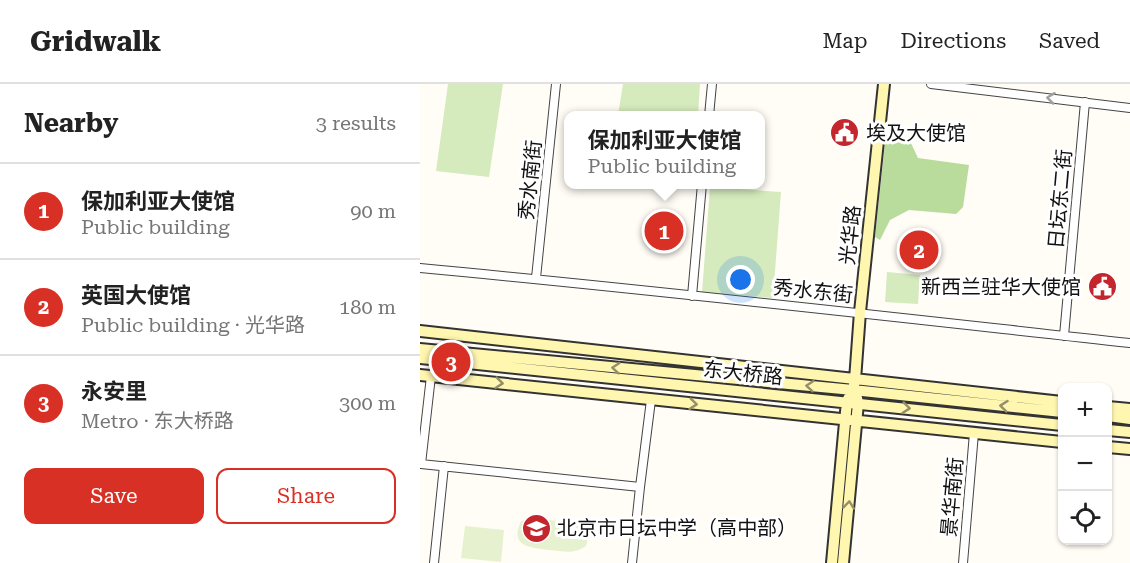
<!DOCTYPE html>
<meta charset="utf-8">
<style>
body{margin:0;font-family:"Roboto Serif","Noto Sans SC",serif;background:#f6f6f6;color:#222}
.controls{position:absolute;right:18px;bottom:18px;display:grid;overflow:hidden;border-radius:12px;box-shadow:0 2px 4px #0004}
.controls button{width:54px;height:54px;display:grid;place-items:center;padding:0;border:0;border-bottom:2px solid #e0e0e0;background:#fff;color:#222;font:30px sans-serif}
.you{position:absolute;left:321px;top:196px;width:21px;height:21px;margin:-15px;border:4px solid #fff;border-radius:50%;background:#1a73e8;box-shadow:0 0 0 9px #1a73e833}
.badge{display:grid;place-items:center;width:39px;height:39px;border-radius:50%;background:#d93025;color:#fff;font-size:20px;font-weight:700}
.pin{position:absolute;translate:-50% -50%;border:3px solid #fff;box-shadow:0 2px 6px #0006}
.popup{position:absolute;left:144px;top:27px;width:201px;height:78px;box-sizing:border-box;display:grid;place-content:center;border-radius:12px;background:#fff;filter:drop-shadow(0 2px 4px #0005);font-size:20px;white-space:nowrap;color:#767676}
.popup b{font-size:22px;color:#222}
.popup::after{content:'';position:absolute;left:50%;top:100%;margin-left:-12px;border:12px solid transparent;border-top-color:#fff}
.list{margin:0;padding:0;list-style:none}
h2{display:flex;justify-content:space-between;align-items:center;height:78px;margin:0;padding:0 24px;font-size:26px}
h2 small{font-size:20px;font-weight:400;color:#767676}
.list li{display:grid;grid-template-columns:39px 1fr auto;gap:18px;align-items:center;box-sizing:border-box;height:96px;padding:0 24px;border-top:2px solid #e0e0e0}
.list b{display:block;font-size:22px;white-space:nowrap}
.list p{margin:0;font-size:20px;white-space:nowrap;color:#767676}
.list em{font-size:20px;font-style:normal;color:#767676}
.actions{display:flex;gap:12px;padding:18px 24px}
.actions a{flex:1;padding:14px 0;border:2px solid #d93025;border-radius:12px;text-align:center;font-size:21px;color:#d93025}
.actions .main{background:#d93025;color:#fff}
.icon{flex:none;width:33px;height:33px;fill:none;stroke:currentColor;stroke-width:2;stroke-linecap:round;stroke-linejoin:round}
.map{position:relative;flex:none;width:710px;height:479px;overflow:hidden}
header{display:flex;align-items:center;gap:36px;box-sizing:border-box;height:84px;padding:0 30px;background:#fff;border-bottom:2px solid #e0e0e0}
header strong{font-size:28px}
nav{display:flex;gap:33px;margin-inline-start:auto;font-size:21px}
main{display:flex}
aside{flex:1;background:#fff}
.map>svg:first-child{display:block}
.green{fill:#d5ebbd}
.forest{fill:#b9dc9c}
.pitch{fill:#e6f2cf}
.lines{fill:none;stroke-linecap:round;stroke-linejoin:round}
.street-casing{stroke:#444;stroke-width:10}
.secondary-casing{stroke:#333;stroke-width:14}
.street{stroke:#fff;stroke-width:8}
.secondary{stroke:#fff6b0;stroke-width:10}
.oneway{stroke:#a0a0a0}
.oneway2{stroke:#948f68}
.labels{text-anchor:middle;stroke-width:6;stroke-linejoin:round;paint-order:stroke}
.poi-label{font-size:20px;fill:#111;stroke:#fff;text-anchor:start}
.street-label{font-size:20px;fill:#111;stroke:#fff}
</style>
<header>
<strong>Gridwalk</strong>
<nav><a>Map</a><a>Directions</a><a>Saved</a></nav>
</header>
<main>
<aside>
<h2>Nearby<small>3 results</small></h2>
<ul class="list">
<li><span class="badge">1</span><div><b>保加利亚大使馆</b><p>Public building</p></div><em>90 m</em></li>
<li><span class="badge">2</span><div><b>英国大使馆</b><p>Public building · 光华路</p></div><em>180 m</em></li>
<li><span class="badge">3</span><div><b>永安里</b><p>Metro · 东大桥路</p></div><em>300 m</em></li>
</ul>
<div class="actions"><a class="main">Save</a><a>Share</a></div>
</aside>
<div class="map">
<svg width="710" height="479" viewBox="0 0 710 479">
<rect width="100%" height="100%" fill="#fffdf5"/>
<path class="green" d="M28,0h55l-14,93 -53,-6z
M203,0h77l-2,31h-80z
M290,103l71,5 -8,106 -71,-5z
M467,188l33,3 -2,29 -33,-2z"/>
<path class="forest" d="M466,50l23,5 9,19 51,7 -6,42 -7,7 -47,-4 -19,10 -10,20 -5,-3z"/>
<path class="pitch" d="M110,434c9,1 19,2 28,3 18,1 36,2 28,25 -13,9 -22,5 -37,4 -19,-3 -40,-3 -28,-29z
M45,442l39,4 -3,32 -40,-4z"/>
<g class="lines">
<defs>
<path id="street" d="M511,0l199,24
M289,32l3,-32
M0,184c237,22 473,49 710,75
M116,194l20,-194
M272,212l10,-112
M644,252l21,-234
M11,292l-10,88 219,23 11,-87
M14,479l10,-97
M212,479l8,-76
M543,479l11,-130"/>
<path id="secondary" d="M0,247l642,71
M0,265l433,41 209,22
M0,274l642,67
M0,291l642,67
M688,323l22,2
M688,332l22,3
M688,346l22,2
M688,363l22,2
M412,479l15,-162 6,-11 2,-10 5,-68 24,-228
M423,479l15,-160 -1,-5"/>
</defs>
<use href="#street" class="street-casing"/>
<use href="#secondary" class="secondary-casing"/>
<use href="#street" class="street"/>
<use href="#secondary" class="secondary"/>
</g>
<defs><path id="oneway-chevron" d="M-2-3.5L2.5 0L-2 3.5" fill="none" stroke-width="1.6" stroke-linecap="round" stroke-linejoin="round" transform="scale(1.5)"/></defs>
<use class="oneway" href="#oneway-chevron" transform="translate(631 14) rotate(-173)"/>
<g class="oneway2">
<use href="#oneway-chevron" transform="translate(196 284) rotate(-175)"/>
<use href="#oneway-chevron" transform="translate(79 299) rotate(6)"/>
<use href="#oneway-chevron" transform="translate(390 302) rotate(-175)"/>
<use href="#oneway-chevron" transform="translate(273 320) rotate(6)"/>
<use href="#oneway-chevron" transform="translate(584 322) rotate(-174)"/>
<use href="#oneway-chevron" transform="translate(486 324) rotate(6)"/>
<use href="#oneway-chevron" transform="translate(429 421) rotate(-84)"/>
</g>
<defs>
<symbol id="civic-disc" viewBox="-11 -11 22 22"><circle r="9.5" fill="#c4262e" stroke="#fff"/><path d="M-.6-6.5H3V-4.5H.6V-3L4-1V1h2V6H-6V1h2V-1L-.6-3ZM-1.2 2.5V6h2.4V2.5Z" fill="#fff"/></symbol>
<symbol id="school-disc" viewBox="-11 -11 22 22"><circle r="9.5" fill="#c4262e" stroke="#fff"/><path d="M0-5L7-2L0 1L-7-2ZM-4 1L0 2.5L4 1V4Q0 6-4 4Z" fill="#fff"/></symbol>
</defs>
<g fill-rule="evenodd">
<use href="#civic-disc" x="408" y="32" width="33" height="33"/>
<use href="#civic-disc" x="666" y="186" width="33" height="33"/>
<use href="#school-disc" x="100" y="428" width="33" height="33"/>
</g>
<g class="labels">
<g class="poi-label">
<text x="446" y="56">埃及大使馆</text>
<text x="661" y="210" text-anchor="end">新西兰驻华大使馆</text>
<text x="137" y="451">北京市日坛中学（高中部）</text>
</g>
<g class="street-label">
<text transform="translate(110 96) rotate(-84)" y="7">秀水南街</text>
<text transform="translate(640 115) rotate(-85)" y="7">日坛东二街</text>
<text transform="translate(430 151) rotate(-84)" y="7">光华路</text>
<text transform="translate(393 207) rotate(6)" y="7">秀水东街</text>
<text transform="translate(323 289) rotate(6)" y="7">东大桥路</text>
<text transform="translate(532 413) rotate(-85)" y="7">景华南街</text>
</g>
</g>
</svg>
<div class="controls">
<button>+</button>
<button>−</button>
<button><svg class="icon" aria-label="locate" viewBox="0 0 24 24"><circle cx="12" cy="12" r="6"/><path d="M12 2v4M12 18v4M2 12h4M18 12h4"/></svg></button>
</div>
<div class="you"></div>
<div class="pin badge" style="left:244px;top:147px">1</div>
<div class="popup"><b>保加利亚大使馆</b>Public building</div>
<div class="pin badge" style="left:499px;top:166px">2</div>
<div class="pin badge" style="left:31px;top:278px">3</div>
</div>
</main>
